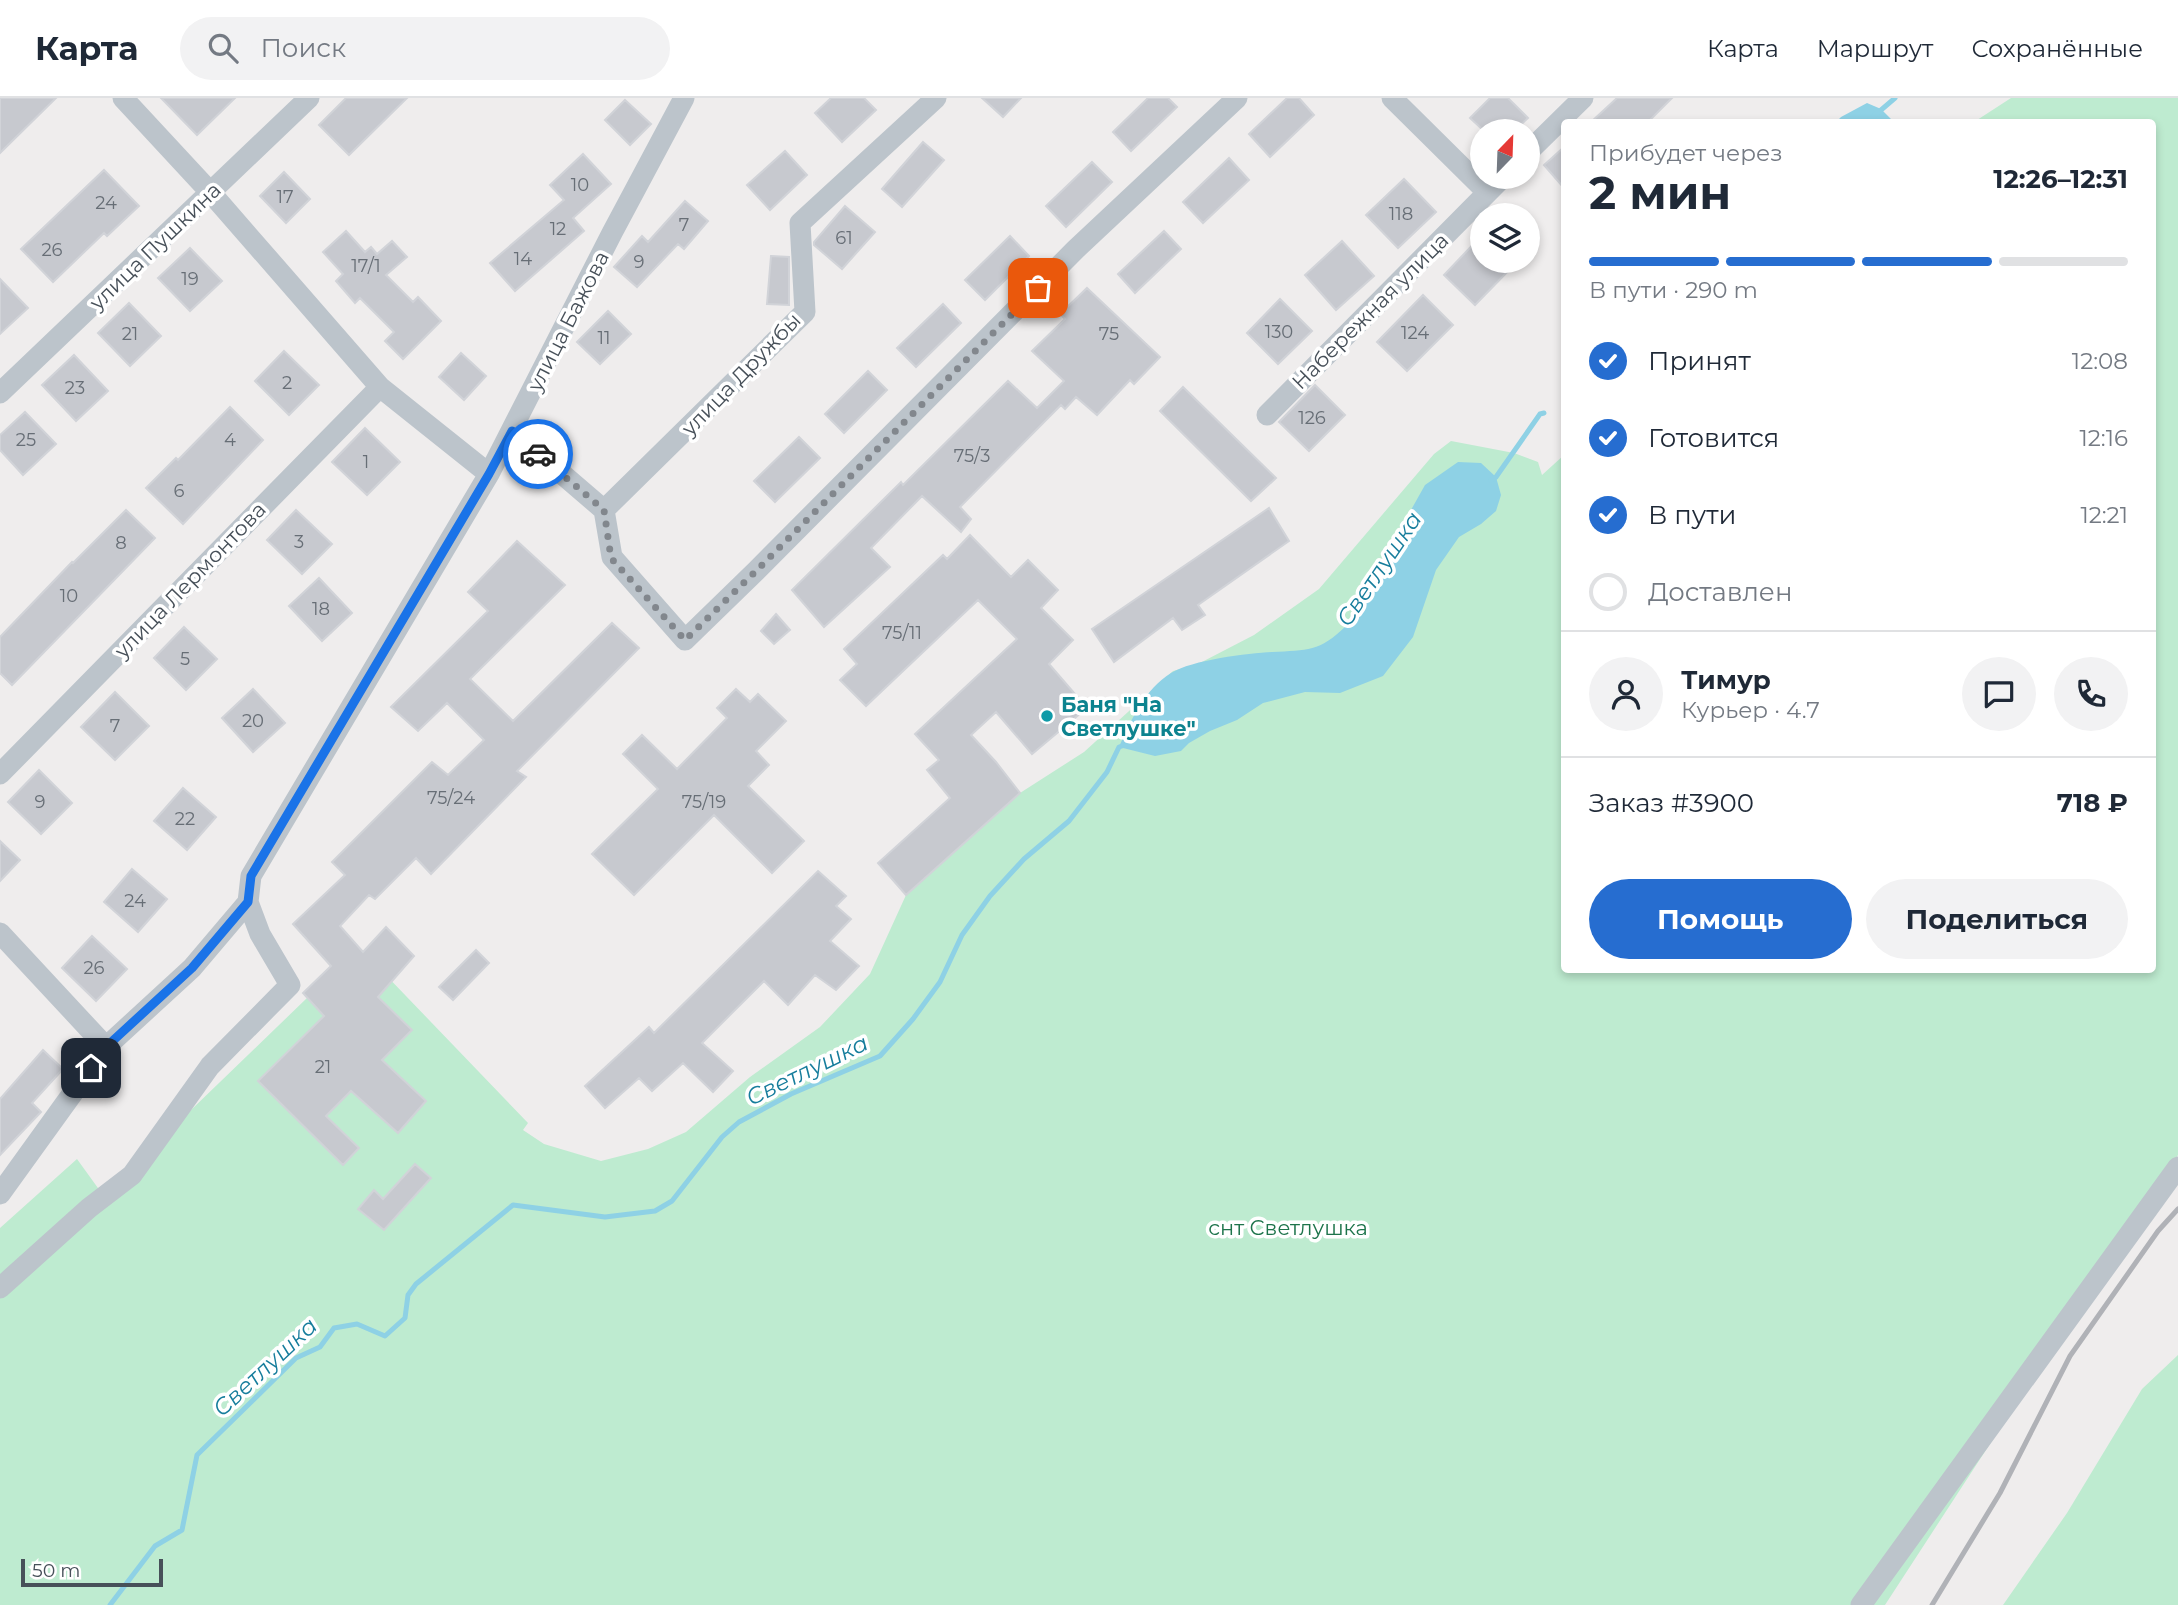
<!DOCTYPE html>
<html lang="ru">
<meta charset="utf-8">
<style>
:root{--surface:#fff;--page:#f2f2f3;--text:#1f2937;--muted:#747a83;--line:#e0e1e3;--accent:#266dd0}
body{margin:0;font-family:Montserrat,sans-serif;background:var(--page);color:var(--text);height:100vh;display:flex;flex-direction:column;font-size:26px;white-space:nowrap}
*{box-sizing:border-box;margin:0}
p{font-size:23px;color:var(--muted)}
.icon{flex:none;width:38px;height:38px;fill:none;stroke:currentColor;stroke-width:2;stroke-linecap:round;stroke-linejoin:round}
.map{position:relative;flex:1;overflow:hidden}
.panel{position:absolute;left:1561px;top:21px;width:595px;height:854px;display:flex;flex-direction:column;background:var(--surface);border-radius:7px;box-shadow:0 4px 10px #0003}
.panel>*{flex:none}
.needle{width:46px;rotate:23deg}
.fabs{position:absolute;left:1470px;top:21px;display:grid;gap:14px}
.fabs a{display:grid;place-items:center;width:70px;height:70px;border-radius:50%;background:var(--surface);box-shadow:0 4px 10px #0003;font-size:35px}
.scale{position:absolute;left:21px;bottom:18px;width:142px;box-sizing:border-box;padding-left:7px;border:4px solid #475059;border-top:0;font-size:19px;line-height:24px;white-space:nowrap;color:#475059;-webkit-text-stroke:5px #fff;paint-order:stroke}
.pin{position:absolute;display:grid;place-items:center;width:60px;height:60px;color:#fff;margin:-30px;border-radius:14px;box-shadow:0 4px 10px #0006}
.courier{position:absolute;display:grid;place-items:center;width:70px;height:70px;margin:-35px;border:5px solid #1a73e8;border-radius:50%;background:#fff;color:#222;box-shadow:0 2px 9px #0007}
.headline em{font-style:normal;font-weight:700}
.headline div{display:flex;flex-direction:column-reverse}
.headline{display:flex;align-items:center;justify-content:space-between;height:119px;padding:0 28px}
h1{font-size:46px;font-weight:700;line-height:52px}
.bar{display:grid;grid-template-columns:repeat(4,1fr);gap:10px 7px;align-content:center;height:84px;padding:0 28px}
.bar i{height:9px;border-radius:5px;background:var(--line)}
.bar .selected{background:var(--accent)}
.bar p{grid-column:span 4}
.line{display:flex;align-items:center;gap:18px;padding:0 28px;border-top:2px solid var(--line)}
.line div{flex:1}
.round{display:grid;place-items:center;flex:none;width:74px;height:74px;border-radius:37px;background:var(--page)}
ol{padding:0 28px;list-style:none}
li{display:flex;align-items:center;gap:21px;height:77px}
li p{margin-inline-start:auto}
li .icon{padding:7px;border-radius:50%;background:var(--accent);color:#fff;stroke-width:4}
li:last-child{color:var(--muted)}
li i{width:38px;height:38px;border:4px solid var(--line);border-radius:50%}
.cta{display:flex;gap:14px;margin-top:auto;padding:14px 28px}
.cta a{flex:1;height:80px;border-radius:42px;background:var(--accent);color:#fff;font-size:28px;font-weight:700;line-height:80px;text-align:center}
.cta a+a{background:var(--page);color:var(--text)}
header{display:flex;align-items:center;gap:42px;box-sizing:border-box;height:98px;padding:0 35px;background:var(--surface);border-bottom:2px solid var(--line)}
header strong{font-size:33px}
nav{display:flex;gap:38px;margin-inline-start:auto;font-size:24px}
.search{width:490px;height:63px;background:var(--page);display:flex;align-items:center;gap:18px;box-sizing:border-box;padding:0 24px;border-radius:38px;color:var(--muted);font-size:26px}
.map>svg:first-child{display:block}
.green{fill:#beebd0}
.water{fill:#8ed1e5}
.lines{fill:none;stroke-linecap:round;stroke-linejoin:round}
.stream{stroke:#8ed1e5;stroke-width:5}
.building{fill:#c7c9cf;stroke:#d1d3d8;stroke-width:2}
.minor{stroke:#bcc4cb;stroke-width:21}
.rail{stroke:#b0b2b7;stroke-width:5}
.done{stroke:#82878d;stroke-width:7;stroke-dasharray:0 12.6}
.route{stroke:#1a73e8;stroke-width:9}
.culture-dot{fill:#0f9aa8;stroke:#fff;stroke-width:2.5}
.labels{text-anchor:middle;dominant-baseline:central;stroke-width:7;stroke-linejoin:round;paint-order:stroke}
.number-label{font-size:18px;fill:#676e76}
.street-label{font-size:21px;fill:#475059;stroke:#fff}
.culture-label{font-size:21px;font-weight:bold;fill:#0d838f;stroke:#fff;text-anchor:start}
.park-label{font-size:21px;fill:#1d744b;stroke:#fff}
.water-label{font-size:23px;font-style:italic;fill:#167d9c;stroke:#fff}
</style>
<header>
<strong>Карта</strong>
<div class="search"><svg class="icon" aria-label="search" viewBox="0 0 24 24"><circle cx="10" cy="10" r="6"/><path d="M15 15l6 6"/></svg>Поиск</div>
<nav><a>Карта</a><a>Маршрут</a><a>Сохранённые</a></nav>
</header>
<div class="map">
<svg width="2178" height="1507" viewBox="0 0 2178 1507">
<rect width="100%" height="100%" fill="#efeded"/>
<path class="green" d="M2011,0H2178V1057L1885,1507H0V1130L77,1061L103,1097L307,900L303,895L322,877L325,879L357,847L528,1025L523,1032L544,1046L601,1063L648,1051L686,1034L750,979L820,929L870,876L906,797L1020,695L1084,654L1173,573L1198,566L1254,537L1319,491L1434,356L1451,343L1514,355L1538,364L1542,377L1564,357V872H2152V24H1974Z
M2178,1257V1507H2003L2067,1415L2142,1291Z"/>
<path class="water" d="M1867,5L1881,11L1892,22L1890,24H1836L1841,19Z
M1458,364L1481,365L1496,379L1501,397L1496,413L1481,426L1459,439L1436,472L1413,539L1383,578L1340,595L1305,594L1263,605L1237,622L1210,633L1189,645L1181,653L1155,658L1119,649C1131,622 1145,591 1171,575C1192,562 1248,555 1272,554C1308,552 1319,554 1346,528L1425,387Z"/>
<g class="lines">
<path class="stream" d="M1867,24L1895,0
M1491,382L1496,379L1540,316L1544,315
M110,1507L155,1448L182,1432L197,1357L296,1260L320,1249L334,1230L357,1226L385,1238L405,1220L408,1197L416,1186L513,1107L605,1119L655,1113L672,1103L722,1039L739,1024L791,996L880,958L913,921L940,884L962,837L990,798L1024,761L1069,723L1107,674L1119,649L1125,647"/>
</g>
<path class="building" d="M0,0H56L0,55Z
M161,0H235L197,37Z
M346,0H407L349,57L319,27Z
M831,0H864L876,12L842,44L815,15Z
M982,0H1021L1003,19Z
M1148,0H1168L1177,9L1131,53L1113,34Z
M1287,0H1299L1314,17L1270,59L1249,36Z
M1490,0H1508L1528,20L1514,33H1484L1470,20Z
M1617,0H1672L1648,24H1591Z
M625,2L651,26L630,47L605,22Z
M923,44L944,62L902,109L882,91Z
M1564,49V90L1544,67Z
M785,53L807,77L770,112L747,87Z
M583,56L611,86L573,120L584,133L515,193L490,165L564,102L550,87Z
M1229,60L1249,82L1203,125L1183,104Z
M1092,64L1112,84L1066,129L1046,108Z
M104,72L139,108L107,138L104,135L53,184L21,151Z
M284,74L310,101L286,125L260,98Z
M1404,81L1436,114L1398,150L1366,117Z
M685,103L708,123L684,151L678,146L637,189L614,169L642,138L648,144Z
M845,108L875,134L842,171L814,147V144Z
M346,133L365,154L371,149L377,156L392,143L407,159L386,177L413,204L418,199L441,223L403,261L385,243L394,234L360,200L355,205L336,183L343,176L323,154Z
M1164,133L1181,151L1135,195L1118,176Z
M1482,137V163H1518L1475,207L1444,177Z
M1010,138L1029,158L985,202L965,182Z
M1342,143L1374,178L1336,212L1305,177Z
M190,150L222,183L190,213L158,180Z
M771,158L789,159V207L767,206Z
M0,181L28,210L0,236Z
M1087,190L1160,259L1134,286L1130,282L1097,317L1076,299L1065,311L1061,307L960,409L971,421L961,434L922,398L871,450L890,469L824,529L792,492L901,384L903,387L1008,283L1037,310L1064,283L1032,253L1065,221L1060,216Z
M1423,197L1453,227L1407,273L1377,244Z
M1280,201L1312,233L1278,266L1247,235Z
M129,205L161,238L130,268L98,235Z
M943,206L961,225L916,269L897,250Z
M608,213L631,236L600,266L577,244Z
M284,253L319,287L289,317L255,283Z
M461,255L486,278L464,302L439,279Z
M74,257L108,293L76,323L42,287Z
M868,273L887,292L844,335L825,316Z
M1315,287L1345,317L1309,353L1279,324Z
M1183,289L1276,380L1251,403L1160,313Z
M230,309L263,342L183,426L146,390L176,360L178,362Z
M25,314L56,346L23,377L0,352V337Z
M365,330L400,364L367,397L332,364Z
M799,339L820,360L775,404L754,383Z
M1269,410L1289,443L1198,507L1205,517L1182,532L1173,520L1114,564L1092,531Z
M126,412L155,440L12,587L0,575V539L72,464L73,465Z
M296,412L332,446L302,476L267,442Z
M970,437L1011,479L1028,462L1058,492L1041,510L1073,542L1049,566L1087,610L1032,656L996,614L971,637L996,664L1020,695L906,797L878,765L950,700L927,672L939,662L915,636L1017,541L978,502L866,608L840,582L857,566L844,551L943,457L947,461Z
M517,443L565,487L470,581L513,623L612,525L639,550L517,673L526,679L431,776L416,760L375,801L369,797L340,828L363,854L386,829L414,858L378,899L412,932L382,962L426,1003L398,1035L351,993L326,1018L359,1050L343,1067L258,983L324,918L303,895L331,868L293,826L345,777L332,764L432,664L448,677L484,642L447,605L418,633L391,609L488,513L468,494Z
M319,480L352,515L322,543L289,508Z
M776,516L790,532L774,546L761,533Z
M184,529L217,561L186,592L154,560Z
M253,591L285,625L253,654L222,620Z
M736,591L750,604L758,596L786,623L756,653L769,667L748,688L804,743L772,775L714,717L634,797L592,756L658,691L623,656L642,637L677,671L727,620L717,610Z
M115,594L149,628L115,662L81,629Z
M39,672L72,705L41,736L8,704Z
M183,690L216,719L187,752L154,723Z
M0,743L20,762L0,783Z
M132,771L167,801L138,834L104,804Z
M818,773L846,798L836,808L851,821L830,843L859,868L836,892L815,877L788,907L764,883L702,945L733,973L713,994L683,965L652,993L639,980L605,1010L585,988L649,929L654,935Z
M92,838L127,871L96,903L62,870Z
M476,852L489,865L453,902L439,889Z
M43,952L63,971L32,1005L41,1014L0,1057V1001Z
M415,1066L431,1080L384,1132L358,1111L374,1092L383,1101Z"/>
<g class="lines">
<path class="minor" d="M123,0L211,95L380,289L489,376
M1392,0L1487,94
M1528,54L1583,0
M0,295L309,0
M1267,317L1503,79
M512,333L604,412L612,459L685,542L756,473L1075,152L1237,0
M604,412L805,214L800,125L936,0
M0,676L380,289
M0,835L106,949
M0,1096L106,949L192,870L248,804L251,778L489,376L612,135L684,0
M0,1190L89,1110L132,1077L210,968L290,887L260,836L248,804
M1861,1507L2178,1069"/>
<path class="rail" d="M1932,1507L2000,1395L2070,1258L2158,1133L2178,1111"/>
</g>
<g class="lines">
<path class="done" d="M538,356L604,412L611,460L685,542L756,473L1038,190"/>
<path class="route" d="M91,970L106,949L192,870L248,804L251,778L489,376L512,333L538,356"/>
</g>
<circle class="culture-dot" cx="1047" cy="618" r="7"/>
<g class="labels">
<g class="number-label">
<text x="580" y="87">10</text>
<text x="285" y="99">17</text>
<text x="106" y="105">24</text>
<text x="1401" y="116">118</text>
<text x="684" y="127">7</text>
<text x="558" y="131">12</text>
<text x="844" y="140">61</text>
<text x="52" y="152">26</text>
<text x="523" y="161">14</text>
<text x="639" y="164">9</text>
<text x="366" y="168">17/1</text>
<text x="190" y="181">19</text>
<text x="1279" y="234">130</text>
<text x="1415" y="235">124</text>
<text x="130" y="236">21</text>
<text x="1109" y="236">75</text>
<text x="604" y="240">11</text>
<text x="287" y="285">2</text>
<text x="75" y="290">23</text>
<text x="1312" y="320">126</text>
<text x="26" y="342">25</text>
<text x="230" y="342">4</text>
<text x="972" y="358">75/3</text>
<text x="366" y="364">1</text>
<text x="179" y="393">6</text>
<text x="299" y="444">3</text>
<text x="121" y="445">8</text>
<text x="69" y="498">10</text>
<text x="321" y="511">18</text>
<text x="902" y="535">75/11</text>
<text x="185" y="561">5</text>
<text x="253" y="623">20</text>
<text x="115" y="628">7</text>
<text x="451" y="700">75/24</text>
<text x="40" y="704">9</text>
<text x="704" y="704">75/19</text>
<text x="185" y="721">22</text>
<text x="135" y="803">24</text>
<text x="94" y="870">26</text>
<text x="323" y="969">21</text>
</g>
<g class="street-label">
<text transform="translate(155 148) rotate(-44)">улица Пушкина</text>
<text transform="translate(1370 213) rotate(-45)">Набережная улица</text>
<text transform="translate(568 223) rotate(-63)">улица Бажова</text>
<text transform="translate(741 276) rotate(-46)">улица Дружбы</text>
<text transform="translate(190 482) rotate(-46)">улица Лермонтова</text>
</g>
<g class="culture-label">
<text x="1061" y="606">Баня "На<tspan x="1061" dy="24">Светлушке"</tspan></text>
</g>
<g class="park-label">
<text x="1288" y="1129">снт Светлушка</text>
</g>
<g class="water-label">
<text transform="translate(1379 471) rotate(-56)">Светлушка</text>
<text transform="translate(807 972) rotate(-26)">Светлушка</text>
<text transform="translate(265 1269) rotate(-43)">Светлушка</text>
</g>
</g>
</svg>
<div class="fabs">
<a><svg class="needle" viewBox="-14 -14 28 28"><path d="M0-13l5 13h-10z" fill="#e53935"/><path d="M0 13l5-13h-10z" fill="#747a83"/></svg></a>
<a><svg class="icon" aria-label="layers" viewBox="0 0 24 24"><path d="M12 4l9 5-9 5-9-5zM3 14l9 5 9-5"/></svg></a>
</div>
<div class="scale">50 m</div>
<div class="pin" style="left:1038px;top:190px;background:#ea580c"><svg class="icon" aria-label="bag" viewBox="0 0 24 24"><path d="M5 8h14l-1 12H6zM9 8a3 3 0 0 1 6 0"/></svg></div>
<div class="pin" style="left:91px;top:970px;background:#1f2937"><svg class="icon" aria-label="home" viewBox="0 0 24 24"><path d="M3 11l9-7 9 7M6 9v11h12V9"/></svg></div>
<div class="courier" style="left:538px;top:356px"><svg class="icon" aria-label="car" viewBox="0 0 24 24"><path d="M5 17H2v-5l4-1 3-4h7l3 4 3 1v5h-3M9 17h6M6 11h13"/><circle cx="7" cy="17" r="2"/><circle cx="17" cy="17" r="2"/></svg></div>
<section class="panel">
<div class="headline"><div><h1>2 мин</h1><p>Прибудет через</p></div><em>12:26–12:31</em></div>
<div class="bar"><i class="selected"></i><i class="selected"></i><i class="selected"></i><i></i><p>В пути · 290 m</p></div>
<ol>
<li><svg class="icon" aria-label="check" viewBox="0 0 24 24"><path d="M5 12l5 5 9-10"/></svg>Принят<p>12:08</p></li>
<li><svg class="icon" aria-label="check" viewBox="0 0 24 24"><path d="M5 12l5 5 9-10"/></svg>Готовится<p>12:16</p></li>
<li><svg class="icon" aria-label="check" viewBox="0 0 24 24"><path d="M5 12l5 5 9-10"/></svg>В пути<p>12:21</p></li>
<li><i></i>Доставлен</li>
</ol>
<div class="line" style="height:126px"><a class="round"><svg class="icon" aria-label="person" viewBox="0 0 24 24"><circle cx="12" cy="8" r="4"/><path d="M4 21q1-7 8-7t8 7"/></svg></a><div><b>Тимур</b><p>Курьер · 4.7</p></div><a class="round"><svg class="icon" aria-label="chat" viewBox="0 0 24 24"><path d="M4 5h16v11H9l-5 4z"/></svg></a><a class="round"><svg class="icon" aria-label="phone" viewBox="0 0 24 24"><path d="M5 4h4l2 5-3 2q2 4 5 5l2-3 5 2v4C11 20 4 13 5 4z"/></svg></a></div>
<div class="line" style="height:91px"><div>Заказ #3900</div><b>718 ₽</b></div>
<div class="cta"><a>Помощь</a><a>Поделиться</a></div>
</section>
</div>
